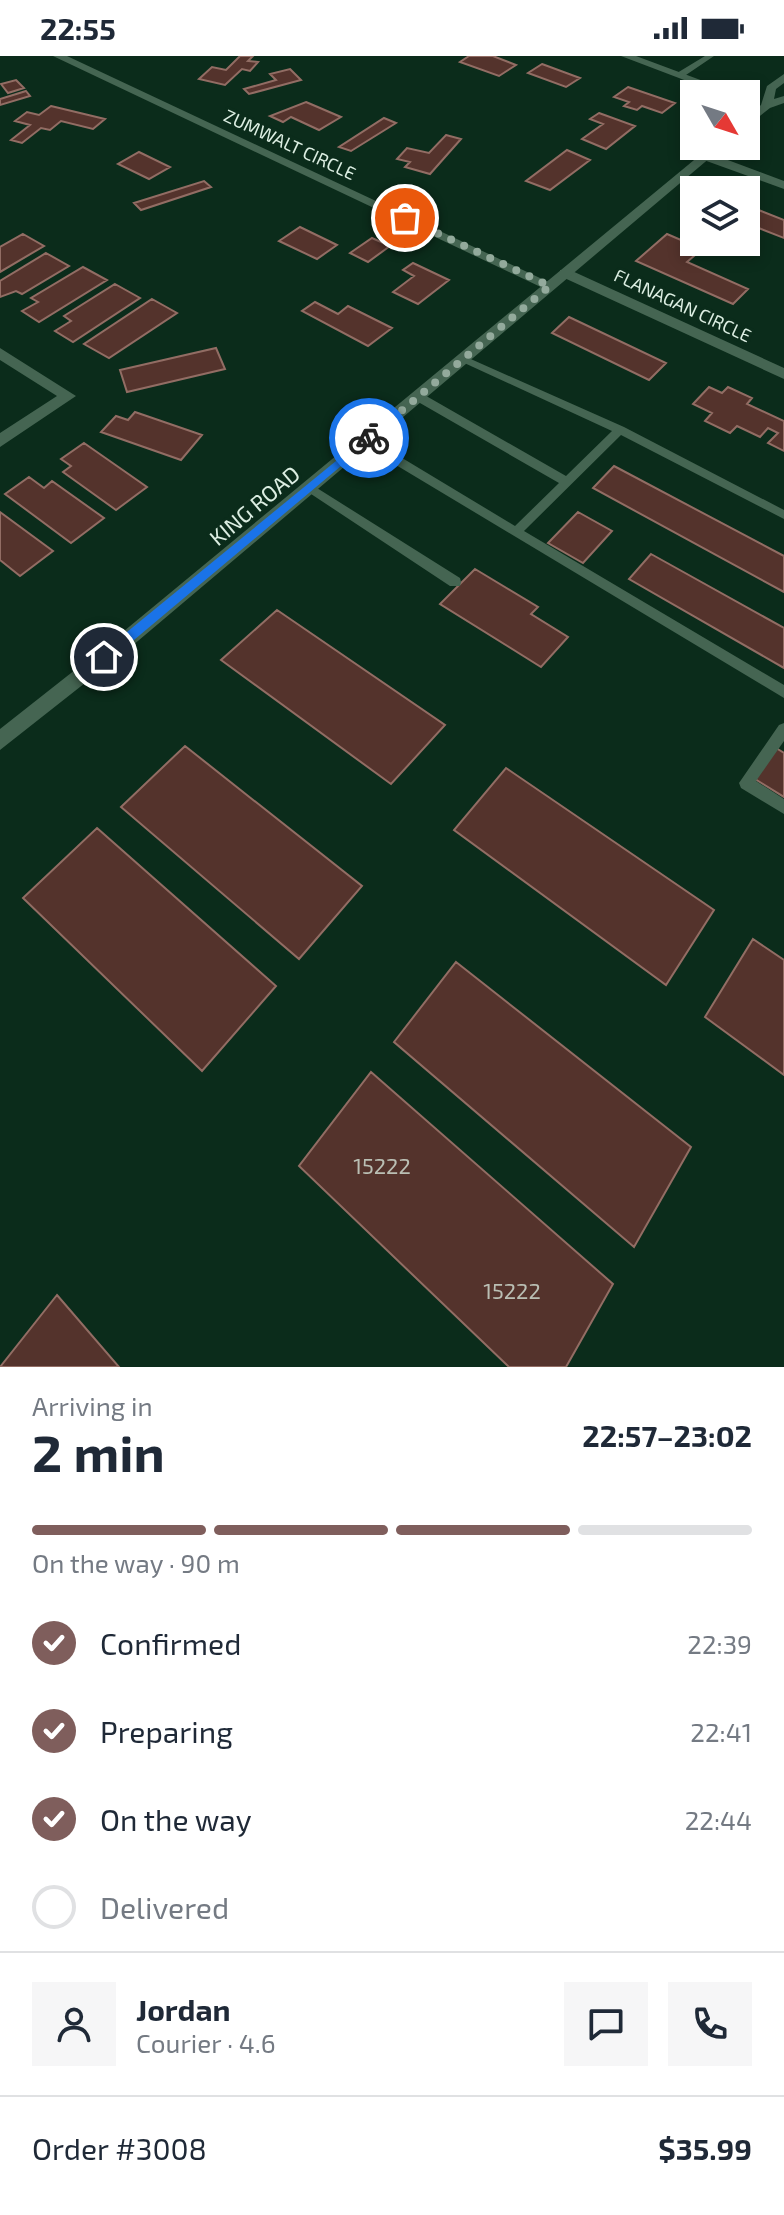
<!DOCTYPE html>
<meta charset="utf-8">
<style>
:root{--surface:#fff;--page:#f6f6f7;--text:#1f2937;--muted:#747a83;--line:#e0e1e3;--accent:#7f5e5c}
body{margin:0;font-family:"Exo 2",sans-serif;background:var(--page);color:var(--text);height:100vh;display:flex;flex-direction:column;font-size:30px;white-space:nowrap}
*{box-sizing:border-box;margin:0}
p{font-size:26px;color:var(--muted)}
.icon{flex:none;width:44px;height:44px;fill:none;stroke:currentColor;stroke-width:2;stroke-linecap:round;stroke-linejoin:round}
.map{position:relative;height:1311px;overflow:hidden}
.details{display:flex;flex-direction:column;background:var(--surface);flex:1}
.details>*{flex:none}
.needle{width:52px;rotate:129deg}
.tools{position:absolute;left:680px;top:24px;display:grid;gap:16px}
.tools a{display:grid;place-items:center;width:80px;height:80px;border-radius:0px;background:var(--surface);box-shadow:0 4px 12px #0003;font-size:40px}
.pin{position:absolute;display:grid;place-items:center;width:68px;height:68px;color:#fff;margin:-34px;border:4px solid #fff;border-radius:50%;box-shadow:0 2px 8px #0007}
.courier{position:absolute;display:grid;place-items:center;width:80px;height:80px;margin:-40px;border:6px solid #1a73e8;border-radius:50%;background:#fff;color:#222;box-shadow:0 2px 10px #0007}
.headline em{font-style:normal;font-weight:700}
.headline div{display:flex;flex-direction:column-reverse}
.headline{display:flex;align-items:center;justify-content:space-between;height:136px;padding:0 32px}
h1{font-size:52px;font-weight:700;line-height:60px}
.bar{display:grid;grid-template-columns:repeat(4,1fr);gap:12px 8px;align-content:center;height:96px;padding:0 32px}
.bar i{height:10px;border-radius:6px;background:var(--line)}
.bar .active{background:var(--accent)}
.bar p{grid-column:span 4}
.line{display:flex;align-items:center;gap:20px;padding:0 32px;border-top:2px solid var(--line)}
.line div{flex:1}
.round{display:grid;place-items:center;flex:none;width:84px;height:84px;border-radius:0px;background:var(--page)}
ol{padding:0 32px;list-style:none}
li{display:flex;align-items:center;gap:24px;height:88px}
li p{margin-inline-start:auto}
li .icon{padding:8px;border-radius:50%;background:var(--accent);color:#fff;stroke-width:4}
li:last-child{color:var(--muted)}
li i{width:44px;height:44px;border:4px solid var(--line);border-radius:50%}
.status{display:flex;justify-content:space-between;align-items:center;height:56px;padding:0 40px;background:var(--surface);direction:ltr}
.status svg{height:22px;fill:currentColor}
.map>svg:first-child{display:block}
.building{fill:#54332c;stroke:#926d64;stroke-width:2}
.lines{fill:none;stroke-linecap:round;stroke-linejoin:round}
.service{fill:#456552;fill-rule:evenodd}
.minor{fill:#456552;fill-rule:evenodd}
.tertiary{fill:#456552;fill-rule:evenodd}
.route{fill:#1a73e8}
.done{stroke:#93aa9c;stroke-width:8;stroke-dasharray:0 14.4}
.labels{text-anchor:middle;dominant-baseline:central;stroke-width:6;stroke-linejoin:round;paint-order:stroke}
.far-street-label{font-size:18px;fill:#dceee2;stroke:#0b2c1b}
.street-label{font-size:22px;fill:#dceee2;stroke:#0b2c1b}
.near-number-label{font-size:22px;fill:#babfb4}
</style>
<div class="status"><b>22:55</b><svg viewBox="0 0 49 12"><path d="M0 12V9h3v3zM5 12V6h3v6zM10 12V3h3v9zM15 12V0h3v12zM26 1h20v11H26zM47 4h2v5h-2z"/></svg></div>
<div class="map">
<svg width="784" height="1311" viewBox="0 0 784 1311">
<rect width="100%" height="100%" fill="#0b2c1b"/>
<path class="building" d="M240,0H253L248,5L258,6L250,15L242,13L225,29L199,23L212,11L226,14Z
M469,0H493L516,9L499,20L460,6Z
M542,8L580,22L566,31L528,17Z
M290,13L301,24L249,38L244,33L276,24L270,18Z
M16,24L24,32L8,37L1,28Z
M628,31L675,47L662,57L642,50L637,54L624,50L629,46L614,41Z
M26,35L30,40L0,49V43Z
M306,46L341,61L319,74L291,61L283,66L270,60Z
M51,50L105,63L93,73L61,65L50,74L41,72L22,87L11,84L30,69L15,65L27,56L39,59Z
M599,57L635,70L606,93L582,83L603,68L590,63Z
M384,62L396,67L351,95L339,91Z
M446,79L461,83L430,118L405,111L410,106L397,103L407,92L429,97Z
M567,94L590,104L550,134L526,125Z
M139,96L170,111L149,123L118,108Z
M204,125L211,131L141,154L134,147Z
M756,153L784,164V182L746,167Z
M300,171L337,189L317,203L279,185Z
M23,178L44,190L0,216V191Z
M667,178L702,193L687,206L748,233L733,248L636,205Z
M372,182L390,190L368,206L350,197Z
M46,197L69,210L22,238L16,235L0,241V225Z
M413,207L449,224L418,248L393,236L414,220L403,214Z
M83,211L107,224L39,266L22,255L38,246L31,242Z
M115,228L140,242L73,286L55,275L71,265L64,260Z
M152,243L177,257L109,302L84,288Z
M315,246L338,258L348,250L392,272L368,290L302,255Z
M569,261L666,307L649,324L552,277Z
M216,292L225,313L127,336L120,314Z
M709,331L722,337L728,331L752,342L747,348L784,365V395L768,387L778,377L768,372L760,381L737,370L730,377L705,365L712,357L693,348Z
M135,356L202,379L181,404L101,376L116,360L128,364Z
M84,387L147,431L116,454L63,416L71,410L61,403Z
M614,410L784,500V536L593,432Z
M29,421L44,432L52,425L104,462L71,487L5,438Z
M0,456L53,495L20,520L0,504Z
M578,456L612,475L583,507L548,487Z
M651,498L784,572V612L629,523Z
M475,513L538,551L531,558L568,581L541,611L440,548Z
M277,554L445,669L391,728L221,604Z
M185,690L362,830L299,903L121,751Z
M776,692L784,697V741L755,723Z
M506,712L714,854L666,929L454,774Z
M97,772L276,930L202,1015L23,842Z
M753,883L784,904V1019L705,961Z
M456,906L691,1091L634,1191L394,986Z
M371,1016L613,1228L566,1311H509L299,1110Z
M57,1239L119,1311H0Z"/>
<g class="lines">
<path class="service" d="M705,0H714L683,21H677V17Z
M464,300L624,371L784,454V463L621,379L524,475L784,629V642L361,388V382H369L515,470L559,427L413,343V337H421L566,420L612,375L460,305L459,303Z
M309,427L460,522L461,526L460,530H450L305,434V428Z
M784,667V685L756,725L784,743V758L741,732L739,727L779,669Z"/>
<path class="minor" d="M53,0H67L557,230L545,233Z
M701,97H709L784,125V133L701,103Z
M560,214H570L784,312V323L560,220Z
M0,292L76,340L0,391V377L57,340L0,304Z"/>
<path class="tertiary" d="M621,0H636L738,38H721Z
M784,18V27L776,33L774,43L784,40V47L770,52L746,71V61L761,49L767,30Z
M711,90H724L132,590L0,694V673L118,580Z"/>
</g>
<path class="route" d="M369,378L372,384L109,605H100V598Z"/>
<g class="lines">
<path class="done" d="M369,382L550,230L405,162"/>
</g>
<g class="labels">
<g class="far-street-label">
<text transform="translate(290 88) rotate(25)">ZUMWALT CIRCLE</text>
<text transform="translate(683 249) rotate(25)">FLANAGAN CIRCLE</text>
</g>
<g class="street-label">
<text transform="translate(254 449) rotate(-40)">KING ROAD</text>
</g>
<g class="near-number-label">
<text x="382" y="1109">15222</text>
<text x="512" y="1234">15222</text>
</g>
</g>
</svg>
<div class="tools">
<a><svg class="needle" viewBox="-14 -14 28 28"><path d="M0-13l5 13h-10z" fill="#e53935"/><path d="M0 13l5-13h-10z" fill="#747a83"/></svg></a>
<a><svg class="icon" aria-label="layers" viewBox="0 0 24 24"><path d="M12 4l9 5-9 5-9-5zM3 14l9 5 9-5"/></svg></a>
</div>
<div class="pin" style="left:405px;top:162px;background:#ea580c"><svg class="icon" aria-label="bag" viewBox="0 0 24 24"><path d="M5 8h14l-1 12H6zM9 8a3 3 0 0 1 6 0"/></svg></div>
<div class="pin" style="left:104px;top:601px;background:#1f2937"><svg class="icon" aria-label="home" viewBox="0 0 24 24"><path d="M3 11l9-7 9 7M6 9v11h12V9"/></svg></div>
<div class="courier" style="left:369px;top:382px"><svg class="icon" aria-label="bike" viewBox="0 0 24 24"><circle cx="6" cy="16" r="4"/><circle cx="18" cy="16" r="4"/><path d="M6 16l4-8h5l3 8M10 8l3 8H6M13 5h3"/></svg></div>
</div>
<section class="details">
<div class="headline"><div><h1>2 min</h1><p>Arriving in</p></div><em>22:57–23:02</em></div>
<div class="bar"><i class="active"></i><i class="active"></i><i class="active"></i><i></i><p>On the way · 90 m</p></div>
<ol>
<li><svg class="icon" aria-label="check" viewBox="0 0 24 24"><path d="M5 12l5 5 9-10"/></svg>Confirmed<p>22:39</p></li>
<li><svg class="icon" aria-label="check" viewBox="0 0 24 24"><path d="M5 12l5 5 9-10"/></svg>Preparing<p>22:41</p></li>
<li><svg class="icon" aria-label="check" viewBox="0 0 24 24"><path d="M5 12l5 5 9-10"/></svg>On the way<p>22:44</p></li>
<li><i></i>Delivered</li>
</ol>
<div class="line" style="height:144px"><a class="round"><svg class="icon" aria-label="person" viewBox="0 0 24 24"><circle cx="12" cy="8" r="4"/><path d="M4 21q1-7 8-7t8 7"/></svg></a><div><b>Jordan</b><p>Courier · 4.6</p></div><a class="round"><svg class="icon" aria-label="chat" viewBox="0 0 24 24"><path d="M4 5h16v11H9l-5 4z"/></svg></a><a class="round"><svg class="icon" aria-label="phone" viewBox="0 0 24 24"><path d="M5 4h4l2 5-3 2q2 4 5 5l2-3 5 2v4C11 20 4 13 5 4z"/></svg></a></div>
<div class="line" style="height:104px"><div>Order #3008</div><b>$35.99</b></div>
</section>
